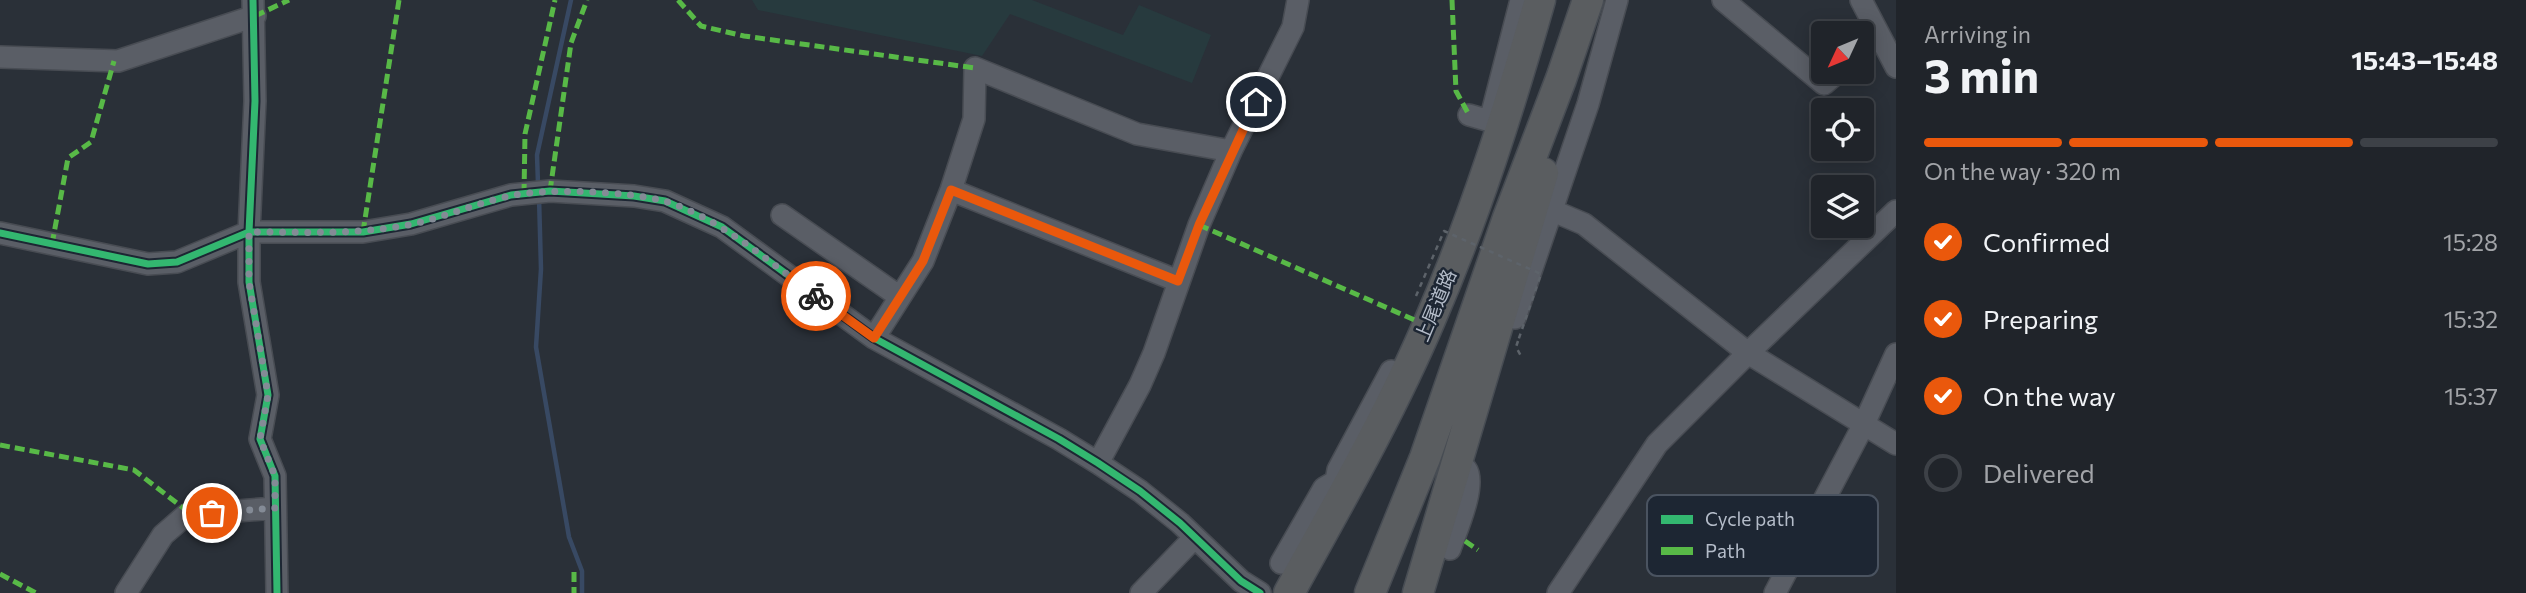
<!DOCTYPE html>
<meta charset="utf-8">
<style>
:root{--surface:#20242a;--page:#282c32;--text:#f1f3f6;--muted:#a2a4a8;--line:#3d4147;--accent:#ea580c}
body{margin:0;font-family:Commissioner,"Noto Sans JP",sans-serif;background:var(--page);color:var(--text);height:100vh;display:flex;flex-direction:column;font-size:26px;white-space:nowrap}
*{box-sizing:border-box;margin:0}
p{font-size:23px;color:var(--muted)}
.icon{flex:none;width:38px;height:38px;fill:none;stroke:currentColor;stroke-width:2;stroke-linecap:round;stroke-linejoin:round}
.map{position:relative;flex:1;overflow:hidden}
.drawer{display:flex;flex-direction:column;background:var(--surface);width:630px}
.drawer>*{flex:none}
.needle{width:46px;rotate:226deg}
.tools{position:absolute;left:1811px;top:21px;display:grid;gap:14px}
.tools a{display:grid;place-items:center;width:63px;height:63px;border-radius:7px;background:var(--surface);box-shadow:0 4px 18px #0003,0 0 0 2px var(--line);font-size:35px}
.pin{position:absolute;display:grid;place-items:center;width:60px;height:60px;color:#fff;margin:-30px;border:4px solid #fff;border-radius:50%;box-shadow:0 2px 7px #0007}
.courier{position:absolute;display:grid;place-items:center;width:70px;height:70px;margin:-35px;border:5px solid #ea580c;border-radius:50%;background:#fff;color:#222;box-shadow:0 2px 9px #0007}
.overview em{font-style:normal;font-weight:700}
.overview div{display:flex;flex-direction:column-reverse}
.overview{display:flex;align-items:center;justify-content:space-between;height:119px;padding:0 28px}
h1{font-size:46px;font-weight:700;line-height:52px}
.bar{display:grid;grid-template-columns:repeat(4,1fr);gap:10px 7px;align-content:center;height:84px;padding:0 28px}
.bar i{height:9px;border-radius:5px;background:var(--line)}
.bar .active{background:var(--accent)}
.bar p{grid-column:span 4}
ol{padding:0 28px;list-style:none}
li{display:flex;align-items:center;gap:21px;height:77px}
li p{margin-inline-start:auto}
li .icon{padding:7px;border-radius:50%;background:var(--accent);color:#fff;stroke-width:4}
li:last-child{color:var(--muted)}
li i{width:38px;height:38px;border:4px solid var(--line);border-radius:50%}
main{display:flex;flex:1;min-height:0}
.map>svg:first-child{display:block}
.green{fill:#273a3e}
.lines{fill:none;stroke-linecap:round;stroke-linejoin:round}
.stream{stroke:#384963;stroke-width:4.5}
.minor-casing{stroke:#484c53;stroke-width:24}
.highway-casing{stroke:#474c53;stroke-width:33}
.path{stroke:#5d636a;stroke-width:2.5;stroke-dasharray:5 5;stroke-linecap:butt}
.minor{stroke:#5a5e66;stroke-width:21}
.highway{stroke:#5a5d60;stroke-width:30}
.path-bridge{stroke:#5d636a;stroke-width:2.5;stroke-dasharray:5 5;stroke-linecap:butt}
.quiet{stroke:#58b947;stroke-width:5;stroke-dasharray:10 5;stroke-linecap:butt}
.cycleway-casing{stroke:#1d2633;stroke-width:11}
.cycleway{stroke:#33b770;stroke-width:7}
.done{stroke:#848b96;stroke-width:7;stroke-dasharray:0 12.6}
.route{stroke:#ea580c;stroke-width:9}
.labels{text-anchor:middle;dominant-baseline:central;stroke-width:5;stroke-linejoin:round;paint-order:stroke}
.street-label{font-size:19px;fill:#b4bcc9;stroke:#1d2633}
.key{fill:#1d2633;stroke:#4a5360;stroke-width:2}
.key-label{font-size:19px;fill:#b4bcc9}
</style>
<main>
<div class="map">
<svg width="1896" height="593" viewBox="0 0 1896 593">
<rect width="100%" height="100%" fill="#2a3038"/>
<path class="green" d="M752,0H1032L1123,35L1139,5L1211,35L1192,83L1010,14L982,56L758,10Z"/>
<g class="lines">
<path class="stream" d="M538,184L537,155L571,0
M539,197L541,269L536,347L569,537L582,571V593"/>
<g class="minor-casing">
<path id="minor" d="M253,0L255,101L249,232V282L268,395L260,439L275,476L277,593
M1723,0L1824,84L1838,72
M1861,0L1896,67
M1862,51L1879,36
M0,57L118,61L255,16
M1469,115L1490,121
M1491,117L1521,0
M951,190L1178,281
M1551,210L1584,224L1748,353L1896,444
M782,215L900,297
M0,233L148,264L177,262L249,232H363L411,224L511,195L550,191L634,196L665,201L722,227L874,338L1059,439L1098,463L1140,491L1180,523L1241,581L1260,593
M1515,318L1588,104L1617,0
M874,338L923,261L951,190L974,119L975,68L1137,134L1231,151
M1098,463L1140,385L1154,353L1199,225L1231,151L1293,27L1298,0
M1339,502L1336,481L1338,470L1391,371
M1450,549C1456,531 1477,484 1466,469
M1281,563L1324,488L1336,481
M126,593L163,535L186,515L275,508
M1141,593L1194,538
M1558,593L1657,444L1748,353L1896,211
M1775,593L1864,424L1896,354"/>
</g>
<g class="highway-casing">
<path id="highway" d="M1289,593C1338,504 1390,414 1430,320C1475,216 1509,109 1540,0
M1370,593L1425,458L1508,218L1561,79L1588,0
M1418,593L1543,173"/>
</g>
<path class="path" d="M1518,341L1516,347L1521,356"/>
<use href="#minor" class="minor"/>
<use href="#highway" class="highway"/>
<path class="path-bridge" d="M1416,296L1444,231L1541,274L1518,341"/>
<path class="quiet" d="M678,0L701,26L744,36L975,68
M1452,0L1456,91L1469,115
M255,16L289,0
M550,191L571,43L587,0
M524,194L525,134L555,0
M1199,225L1417,321
M363,232L399,0
M52,244L68,158L91,142L114,61
M0,445L134,470L191,514
M1465,541L1478,550
M574,572V593
M0,574L36,593"/>
<g class="cycleway-casing">
<path id="cycleway" d="M253,0L255,101L249,232V282L268,395L260,439L275,476L277,593
M0,233L148,264L177,262L249,232H363L411,224L511,195L550,191L634,196L665,201L722,227L874,338L1059,439L1098,463L1140,491L1180,523L1241,581L1260,593"/>
</g>
<use href="#cycleway" class="cycleway"/>
</g>
<g class="lines">
<path class="done" d="M212,513L275,508V476L260,439L268,395L249,282V232C302,232 355,235 408,225C443,218 476,203 510,196C545,188 629,191 664,201C719,217 770,263 816,296"/>
<path class="route" d="M816,296L874,338L923,261L951,190L1178,281L1199,225L1256,102"/>
</g>
<g class="labels">
<g class="street-label">
<text transform="translate(1435 305) rotate(-67)">上尾道路</text>
</g>
</g>
<rect x="1647" y="495" width="231" height="81" rx="10" class="key"/>
<rect x="1661" y="515" width="32" height="9" fill="#33b770"/>
<rect x="1661" y="547" width="32" height="8" fill="#58b947"/>
<g class="key-label">
<text x="1705" y="526">Cycle path</text>
<text x="1705" y="558">Path</text>
</g>
</svg>
<div class="tools">
<a><svg class="needle" viewBox="-14 -14 28 28"><path d="M0-13l5 13h-10z" fill="#e53935"/><path d="M0 13l5-13h-10z" fill="#a2a4a8"/></svg></a>
<a><svg class="icon" aria-label="locate" viewBox="0 0 24 24"><circle cx="12" cy="12" r="6"/><path d="M12 2v4M12 18v4M2 12h4M18 12h4"/></svg></a>
<a><svg class="icon" aria-label="layers" viewBox="0 0 24 24"><path d="M12 4l9 5-9 5-9-5zM3 14l9 5 9-5"/></svg></a>
</div>
<div class="pin" style="left:212px;top:513px;background:#ea580c"><svg class="icon" aria-label="bag" viewBox="0 0 24 24"><path d="M5 8h14l-1 12H6zM9 8a3 3 0 0 1 6 0"/></svg></div>
<div class="pin" style="left:1256px;top:102px;background:#1f2937"><svg class="icon" aria-label="home" viewBox="0 0 24 24"><path d="M3 11l9-7 9 7M6 9v11h12V9"/></svg></div>
<div class="courier" style="left:816px;top:296px"><svg class="icon" aria-label="bike" viewBox="0 0 24 24"><circle cx="6" cy="16" r="4"/><circle cx="18" cy="16" r="4"/><path d="M6 16l4-8h5l3 8M10 8l3 8H6M13 5h3"/></svg></div>
</div>
<section class="drawer">
<div class="overview"><div><h1>3 min</h1><p>Arriving in</p></div><em>15:43–15:48</em></div>
<div class="bar"><i class="active"></i><i class="active"></i><i class="active"></i><i></i><p>On the way · 320 m</p></div>
<ol>
<li><svg class="icon" aria-label="check" viewBox="0 0 24 24"><path d="M5 12l5 5 9-10"/></svg>Confirmed<p>15:28</p></li>
<li><svg class="icon" aria-label="check" viewBox="0 0 24 24"><path d="M5 12l5 5 9-10"/></svg>Preparing<p>15:32</p></li>
<li><svg class="icon" aria-label="check" viewBox="0 0 24 24"><path d="M5 12l5 5 9-10"/></svg>On the way<p>15:37</p></li>
<li><i></i>Delivered</li>
</ol>
</section>
</main>
